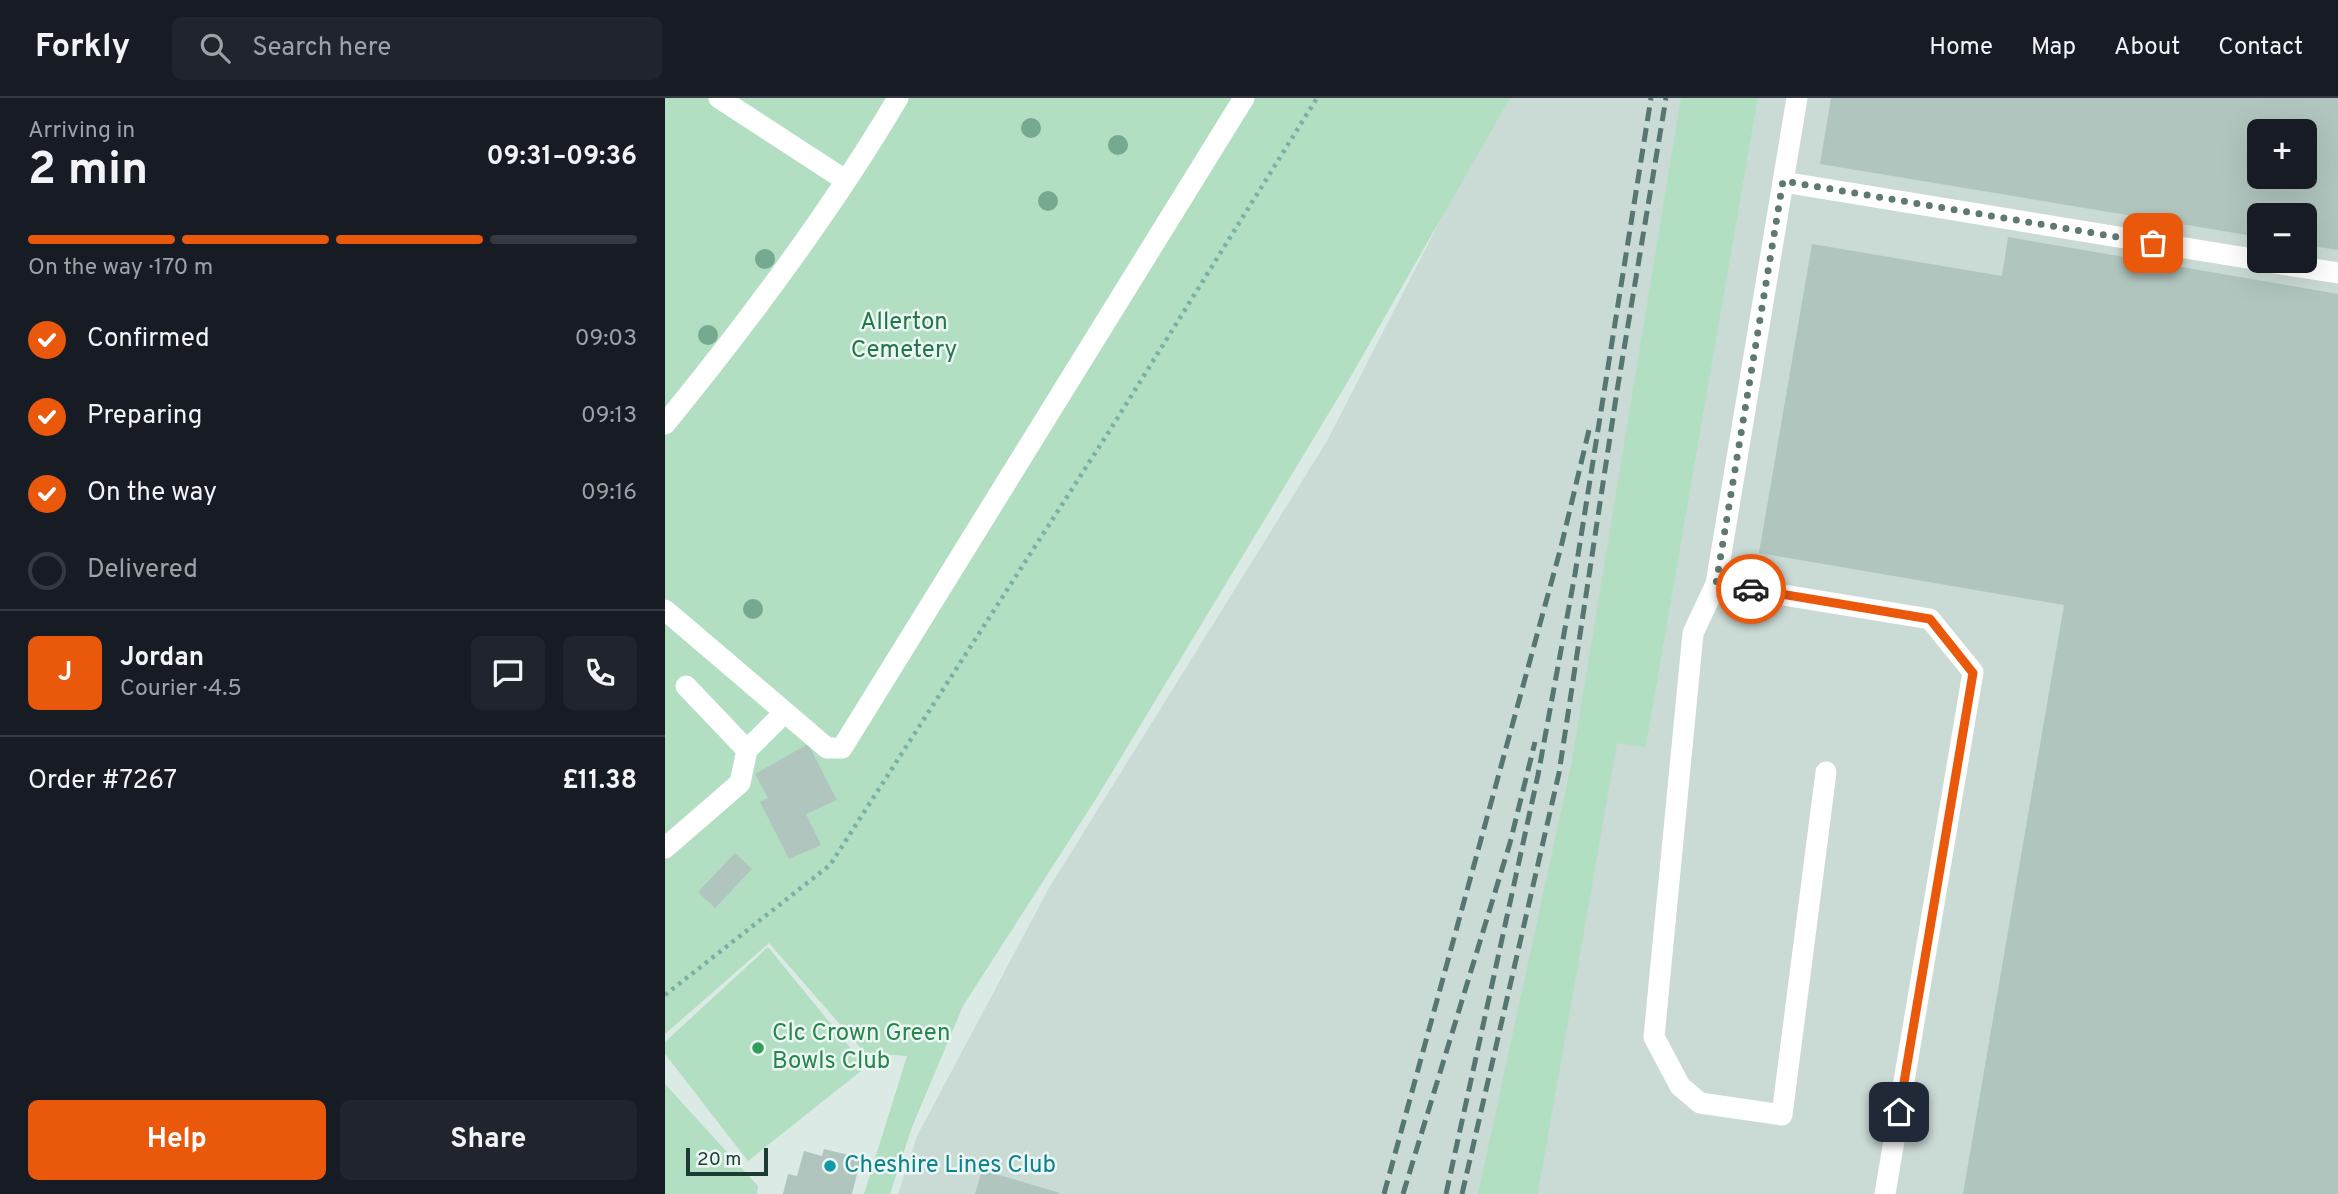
<!DOCTYPE html>
<meta charset="utf-8">
<style>
:root{--surface:#171b24;--page:#20242c;--text:#f1f3f6;--muted:#9ea1a6;--line:#363941;--accent:#ea580c}
body{margin:0;font-family:Overpass,sans-serif;background:var(--page);color:var(--text);height:100vh;display:flex;flex-direction:column;font-size:26px;white-space:nowrap}
*{box-sizing:border-box;margin:0}
p{font-size:23px;color:var(--muted)}
.icon{flex:none;width:38px;height:38px;fill:none;stroke:currentColor;stroke-width:2;stroke-linecap:round;stroke-linejoin:round}
.map{position:relative;flex:1;overflow:hidden}
.side{display:flex;flex-direction:column;background:var(--surface);width:665px}
.side>*{flex:none}
.tools{position:absolute;left:1582px;top:21px;display:grid;gap:14px}
.tools a{display:grid;place-items:center;width:70px;height:70px;border-radius:10px;background:var(--surface);box-shadow:0 7px 28px #0002;font-size:35px}
.scale{position:absolute;left:21px;bottom:18px;width:82px;box-sizing:border-box;padding-left:7px;border:4px solid #1d3b35;border-top:0;font-size:19px;line-height:24px;white-space:nowrap;color:#1d3b35;-webkit-text-stroke:5px #ecf7f3;paint-order:stroke}
.pin{position:absolute;display:grid;place-items:center;width:60px;height:60px;color:#fff;margin:-30px;border-radius:14px;box-shadow:0 4px 10px #0006}
.courier{position:absolute;display:grid;place-items:center;width:70px;height:70px;margin:-35px;border:5px solid #ea580c;border-radius:50%;background:#fff;color:#222;box-shadow:0 2px 9px #0007}
.headline em{font-style:normal;font-weight:700}
.headline div{display:flex;flex-direction:column-reverse}
.headline{display:flex;align-items:center;justify-content:space-between;height:119px;padding:0 28px}
h1{font-size:46px;font-weight:700;line-height:52px}
.bar{display:grid;grid-template-columns:repeat(4,1fr);gap:10px 7px;align-content:center;height:84px;padding:0 28px}
.bar i{height:9px;border-radius:5px;background:var(--line)}
.bar .selected{background:var(--accent)}
.bar p{grid-column:span 4}
.line{display:flex;align-items:center;gap:18px;padding:0 28px;border-top:2px solid var(--line)}
.line div{flex:1}
.round{display:grid;place-items:center;flex:none;width:74px;height:74px;border-radius:10px;background:var(--page)}
ol{padding:0 28px;list-style:none}
li{display:flex;align-items:center;gap:21px;height:77px}
li p{margin-inline-start:auto}
li .icon{padding:7px;border-radius:50%;background:var(--accent);color:#fff;stroke-width:4}
li:last-child{color:var(--muted)}
li i{width:38px;height:38px;border:4px solid var(--line);border-radius:50%}
.cta{display:flex;gap:14px;margin-top:auto;padding:14px 28px}
.cta a{flex:1;height:80px;border-radius:10px;background:var(--accent);color:#fff;font-size:28px;font-weight:700;line-height:80px;text-align:center}
.cta a+a{background:var(--page);color:var(--text)}
header{display:flex;align-items:center;gap:42px;box-sizing:border-box;height:98px;padding:0 35px;background:var(--surface);border-bottom:2px solid var(--line)}
header strong{font-size:33px}
nav{display:flex;gap:38px;margin-inline-start:auto;font-size:24px}
.search{width:490px;height:63px;background:var(--page);display:flex;align-items:center;gap:18px;box-sizing:border-box;padding:0 24px;border-radius:10px;color:var(--muted);font-size:26px}
main{display:flex;flex:1;min-height:0}
.map>svg:first-child{display:block}
.built{fill:#cadad4;fill-rule:evenodd}
.green{fill:#b2dec2}
.building{fill:#b1c5bf;fill-rule:evenodd}
.lines{fill:none;stroke-linecap:round;stroke-linejoin:round}
.path{stroke:#79b1a5;stroke-width:4.5;stroke-dasharray:3.5 5;stroke-linecap:butt}
.minor{stroke:#fff;stroke-width:21}
.rail{stroke:#567771;stroke-width:5;stroke-dasharray:14 7;stroke-linecap:butt}
.tree{fill:#76aa90}
.done{stroke:#607873;stroke-width:7;stroke-dasharray:0 12.6}
.route{stroke:#ea580c;stroke-width:9}
.leisure-dot{fill:#2e9e5b;stroke:#ecf7f3;stroke-width:2.5}
.culture-dot{fill:#0f9aa8;stroke:#ecf7f3;stroke-width:2.5}
.labels{text-anchor:middle;dominant-baseline:central;stroke-width:5;stroke-linejoin:round;paint-order:stroke}
.park-label{font-size:24px;fill:#23754b;stroke:#ecf7f3}
.leisure-label{font-size:24px;fill:#27864d;stroke:#ecf7f3;text-anchor:start}
.culture-label{font-size:24px;fill:#0d838f;stroke:#ecf7f3;text-anchor:start}
</style>
<header>
<strong>Forkly</strong>
<div class="search"><svg class="icon" aria-label="search" viewBox="0 0 24 24"><circle cx="10" cy="10" r="6"/><path d="M15 15l6 6"/></svg>Search here</div>
<nav><a>Home</a><a>Map</a><a>About</a><a>Contact</a></nav>
</header>
<main>
<section class="side">
<div class="headline"><div><h1>2 min</h1><p>Arriving in</p></div><em>09:31–09:36</em></div>
<div class="bar"><i class="selected"></i><i class="selected"></i><i class="selected"></i><i></i><p>On the way · 170 m</p></div>
<ol>
<li><svg class="icon" aria-label="check" viewBox="0 0 24 24"><path d="M5 12l5 5 9-10"/></svg>Confirmed<p>09:03</p></li>
<li><svg class="icon" aria-label="check" viewBox="0 0 24 24"><path d="M5 12l5 5 9-10"/></svg>Preparing<p>09:13</p></li>
<li><svg class="icon" aria-label="check" viewBox="0 0 24 24"><path d="M5 12l5 5 9-10"/></svg>On the way<p>09:16</p></li>
<li><i></i>Delivered</li>
</ol>
<div class="line" style="height:126px"><b class="round" style="background:var(--accent);color:#fff">J</b><div><b>Jordan</b><p>Courier · 4.5</p></div><a class="round"><svg class="icon" aria-label="chat" viewBox="0 0 24 24"><path d="M4 5h16v11H9l-5 4z"/></svg></a><a class="round"><svg class="icon" aria-label="phone" viewBox="0 0 24 24"><path d="M5 4h4l2 5-3 2q2 4 5 5l2-3 5 2v4C11 20 4 13 5 4z"/></svg></a></div>
<div class="line" style="height:91px"><div>Order #7267</div><b>£11.38</b></div>
<div class="cta"><a>Help</a><a>Share</a></div>
</section>
<div class="map">
<svg width="1673" height="1096" viewBox="0 0 1673 1096">
<rect width="100%" height="100%" fill="#dceae5"/>
<path class="built" d="M838,0H1065L981,649L1093,0H1673V1096H873L949,659L842,1096H233L252,1038L384,790L662,343ZM1594,33H1640V79H1594ZM1594,117H1640V163H1594Z"/>
<path class="green" d="M0,0H845L682,285L434,696L298,908L247,1029L225,1096H199L242,958L200,955L104,845L0,936Z
M1016,0H1093L981,649L952,645L873,1096H813L907,663Z
M103,849L201,969L83,1063L0,956V944Z
M0,986L93,1088L92,1096H0Z"/>
<path class="building" d="M1166,0H1673V152L1640,147V117H1594V139L1155,66ZM1594,33H1640V79H1594Z
M1343,139L1673,196V1096H1298L1399,507L1094,455L1147,146L1337,178Z
M143,646L172,702L141,716L156,747L124,761L95,704L103,700L90,676Z
M70,755L87,771L50,810L33,794Z
M159,1051L196,1060L187,1096H118L123,1076L132,1078L139,1053L157,1058Z
M317,1072L395,1095V1096H310Z"/>
<g class="lines">
<path class="path" d="M0,897L165,767L445,332L652,0"/>
<path class="minor" d="M54,0L180,82
M1132,0L1051,486L1265,521L1308,574L1220,1096
M1118,84L1594,162
M1596,163L1673,175
M0,326C84,223 165,115 233,0
M1051,486L1028,535L989,939L1015,988L1035,1005L1117,1017L1161,674
M0,512L162,650H177L579,0
M21,588L82,652L120,614
M0,750L75,685L82,652"/>
<path class="rail" d="M719,1096L896,449L924,332
M738,1096L845,745L870,644
M781,1096L873,677L910,476L986,0
M797,1096L894,675L952,293L1001,0"/>
</g>
<g class="tree">
<circle cx="366" cy="30" r="10"/>
<circle cx="453" cy="47" r="10"/>
<circle cx="383" cy="103" r="10"/>
<circle cx="100" cy="161" r="10"/>
<circle cx="43" cy="237" r="10"/>
<circle cx="88" cy="511" r="10"/>
</g>
<g class="lines">
<path class="done" d="M1086,491L1051,486L1118,83L1488,145"/>
<path class="route" d="M1086,491L1265,521L1308,575L1234,1014"/>
</g>
<circle class="leisure-dot" cx="93" cy="950" r="7"/>
<circle class="culture-dot" cx="165" cy="1068" r="7"/>
<g class="labels">
<g class="park-label">
<text x="239" y="225">Allerton<tspan x="239" dy="28">Cemetery</tspan></text>
</g>
<g class="leisure-label">
<text x="107" y="936">Clc Crown Green<tspan x="107" dy="28">Bowls Club</tspan></text>
</g>
<g class="culture-label">
<text x="179" y="1068">Cheshire Lines Club</text>
</g>
</g>
</svg>
<div class="tools">
<a>+</a>
<a>−</a>
</div>
<div class="scale">20 m</div>
<div class="pin" style="left:1488px;top:145px;background:#ea580c"><svg class="icon" aria-label="bag" viewBox="0 0 24 24"><path d="M5 8h14l-1 12H6zM9 8a3 3 0 0 1 6 0"/></svg></div>
<div class="pin" style="left:1234px;top:1014px;background:#1f2937"><svg class="icon" aria-label="home" viewBox="0 0 24 24"><path d="M3 11l9-7 9 7M6 9v11h12V9"/></svg></div>
<div class="courier" style="left:1086px;top:491px"><svg class="icon" aria-label="car" viewBox="0 0 24 24"><path d="M5 17H2v-5l4-1 3-4h7l3 4 3 1v5h-3M9 17h6M6 11h13"/><circle cx="7" cy="17" r="2"/><circle cx="17" cy="17" r="2"/></svg></div>
</div>
</main>
